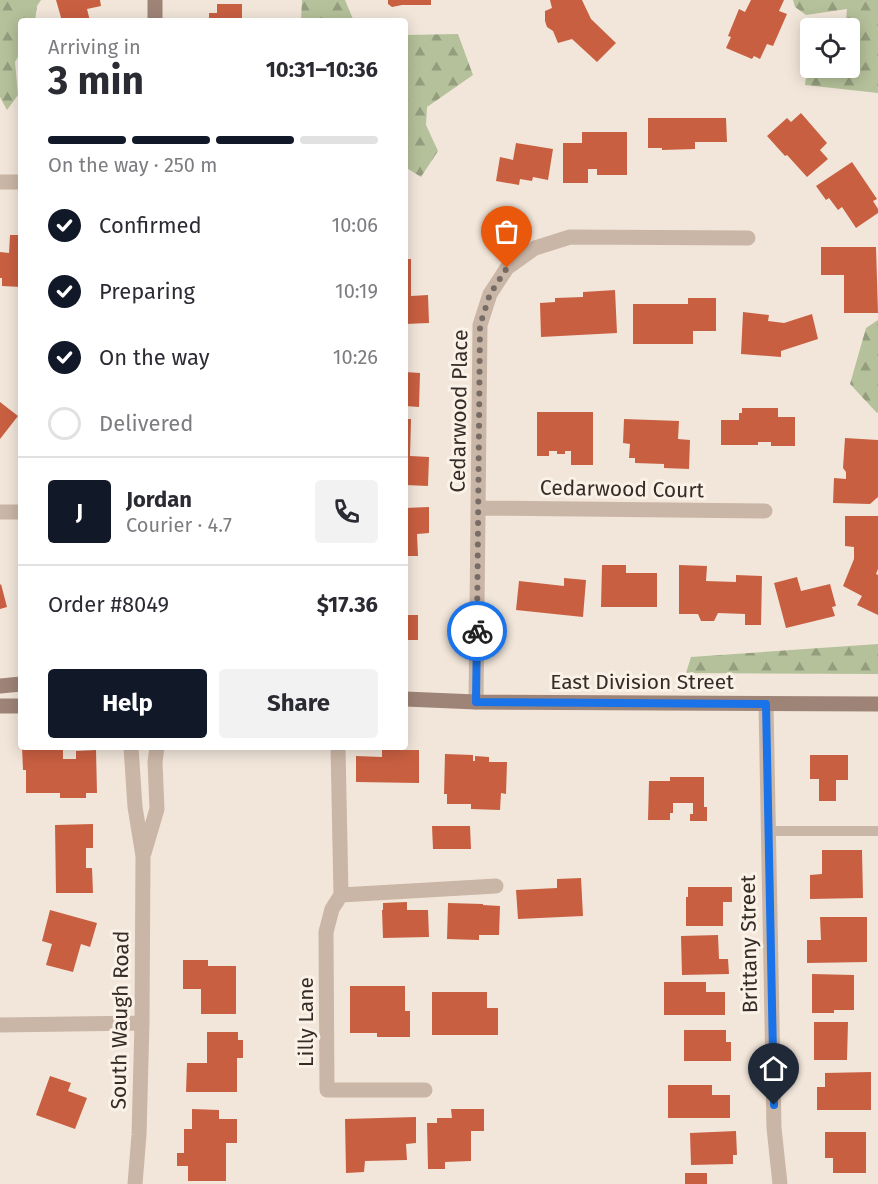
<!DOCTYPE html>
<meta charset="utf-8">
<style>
:root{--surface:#fff;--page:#f2f2f3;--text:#2b2b33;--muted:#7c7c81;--line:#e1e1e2;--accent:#111827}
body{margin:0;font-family:"Fira Sans",sans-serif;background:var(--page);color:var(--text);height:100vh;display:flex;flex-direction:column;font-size:22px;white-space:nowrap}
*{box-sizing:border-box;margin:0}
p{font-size:20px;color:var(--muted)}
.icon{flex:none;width:33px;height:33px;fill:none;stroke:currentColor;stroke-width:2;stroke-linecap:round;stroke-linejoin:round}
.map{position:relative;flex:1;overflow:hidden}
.details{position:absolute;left:18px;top:18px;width:390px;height:732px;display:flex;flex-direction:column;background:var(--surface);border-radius:6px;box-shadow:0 3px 15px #0003}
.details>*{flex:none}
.tools{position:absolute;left:800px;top:18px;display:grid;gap:12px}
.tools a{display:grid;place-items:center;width:60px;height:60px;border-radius:6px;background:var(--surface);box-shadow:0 3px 15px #0003;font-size:30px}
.pin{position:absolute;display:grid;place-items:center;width:51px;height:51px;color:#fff;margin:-62px -26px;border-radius:50% 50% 50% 0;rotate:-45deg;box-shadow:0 0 6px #0007}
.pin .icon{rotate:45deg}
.courier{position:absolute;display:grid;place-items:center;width:60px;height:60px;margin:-30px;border:4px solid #1a73e8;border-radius:50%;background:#fff;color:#222;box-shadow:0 2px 8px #0007}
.headline em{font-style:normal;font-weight:700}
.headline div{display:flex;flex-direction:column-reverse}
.headline{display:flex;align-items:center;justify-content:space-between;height:102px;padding:0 30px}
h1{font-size:39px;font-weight:700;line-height:45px}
.bar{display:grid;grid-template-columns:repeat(4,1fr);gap:9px 6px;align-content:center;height:72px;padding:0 30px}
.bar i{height:8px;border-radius:4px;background:var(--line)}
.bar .selected{background:var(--accent)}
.bar p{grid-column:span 4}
.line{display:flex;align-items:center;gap:15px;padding:0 30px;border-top:2px solid var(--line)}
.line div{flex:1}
.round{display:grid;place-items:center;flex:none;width:63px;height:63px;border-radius:6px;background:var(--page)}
ol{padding:0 30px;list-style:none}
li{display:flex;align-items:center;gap:18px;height:66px}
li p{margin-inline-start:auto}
li .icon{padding:6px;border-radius:50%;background:var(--accent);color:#fff;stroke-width:4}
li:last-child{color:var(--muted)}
li i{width:33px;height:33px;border:3px solid var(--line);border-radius:50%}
.primary-button{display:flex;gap:12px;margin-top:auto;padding:12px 30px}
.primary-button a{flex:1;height:69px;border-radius:6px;background:var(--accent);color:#fff;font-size:24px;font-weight:700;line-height:69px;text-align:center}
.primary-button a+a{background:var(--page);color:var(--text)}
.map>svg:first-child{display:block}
.forest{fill:url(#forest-firs)}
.building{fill:#c95f41}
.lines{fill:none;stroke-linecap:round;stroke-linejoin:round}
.lane{stroke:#cab6a6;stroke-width:10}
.street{stroke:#cab6a6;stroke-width:15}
.secondary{stroke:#9e8477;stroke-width:15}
.done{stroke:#786c66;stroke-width:6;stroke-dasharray:0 10.8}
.route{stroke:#1a73e8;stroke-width:8}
.labels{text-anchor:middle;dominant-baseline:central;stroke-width:6;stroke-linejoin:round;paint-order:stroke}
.street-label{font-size:21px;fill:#362b27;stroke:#faf1e7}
</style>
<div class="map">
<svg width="878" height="1184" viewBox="0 0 878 1184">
<defs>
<pattern id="forest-firs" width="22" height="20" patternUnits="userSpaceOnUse" patternTransform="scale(1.5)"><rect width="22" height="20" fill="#b5c19a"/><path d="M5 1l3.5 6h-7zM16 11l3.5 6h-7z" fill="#949d7e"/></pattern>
</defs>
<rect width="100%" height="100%" fill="#f2e6da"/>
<path class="forest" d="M0,0H41L37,6L35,21H21V52L15,62L18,95L7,110L0,97Z
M302,0H345L353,19L360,21H301Z
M793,0H878V93L805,85L807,70L849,68V28H845L847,9L806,15L795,7Z
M458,34L473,75L427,107L426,125L438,151L421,177L405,167V35Z
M878,320V412L877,413L850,384L866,328Z
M878,644V674L686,673L691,657Z"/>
<path class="building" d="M56,0H100L101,6L87,9L90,21H62Z
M388,0H431V5H402L392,7L388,4Z
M550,0H582L591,19L616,43L597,62L572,39L558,43L553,31L547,27L545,21V11L552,8Z
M751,0H784L779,11L787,14L773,46L767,44L760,59L754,56L752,59L726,48L731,37L728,36L739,9L745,12Z
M217,4H242V21H209V13H217Z
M801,113L827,143L820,150L828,159L807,177L787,155L785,156L767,136L787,118L791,122Z
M648,118H726L727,142H695V149L662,150V148H648Z
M582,132H627V175H597V169H588V183H563V143H582Z
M516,143L553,149L548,180L533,177L532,181L520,179L519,185L496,181L500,157L513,160Z
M852,162L877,199L873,201L878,209V213L856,228L842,207L838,210L829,198L826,200L816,186Z
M10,235H21V287L2,286V278H0V252L9,253Z
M821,247H876L878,313H844V275H821Z
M405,259H411V296L428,295L429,323L405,324Z
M615,290L617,333L541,337L540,303L555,302V298L583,297V292Z
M688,298H716V331H693V344H633V304H688Z
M743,312L769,315L768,321L784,323L812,314L818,339L781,351V357L741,354Z
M405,372L420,373L419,407L405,406Z
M0,402L18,416L0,439Z
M742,408H778V417H795V446H771V442H758V445H721V420H739V413H742Z
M537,412H593V465H571V451H565V454H557V451H549V456H537Z
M405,419H411L410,456L429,457L428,486L405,485Z
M624,419L679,421L678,439L690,440L689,469L664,468V464L635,463V458H629L630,444L623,443Z
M845,438L878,440V497L870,504L833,503L834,478L846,479V472L843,468Z
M429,507V533L417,534L418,556H405V508Z
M845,516H878V569L876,574L878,575V615L857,605L862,596L843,586L854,559V547L845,546Z
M602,565H626V573H657V607H601Z
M679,565L707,566L706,581L736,582V575L762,576L761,625H745V614L718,613L714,621H701L698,614H679Z
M797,577L801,591L830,584L836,606L832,607L835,616L786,628L774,583Z
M564,578L586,580L583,617L516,610L519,581L564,586Z
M1,584L7,607L0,609V585Z
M405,615H418V640H405Z
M22,747H63V759H76V751L96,750L97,793H86V798H60V793H26V770H23Z
M382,750H419V783L356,782V756L382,757Z
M445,754L473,755V761H475V756L489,757V762H507L506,794L501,793L500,810L471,809V804H447V794H444Z
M810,755H848V780H836V801H819V779H810Z
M670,777H704V807H707V821H690V814H693V803H673V813H670V820H648L649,781H670Z
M93,824V848H86V868H92L93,893H56L55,825Z
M432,826H470L471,849H433Z
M822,850H862L863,898L810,899V875L822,874Z
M581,878L583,916L518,919L516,890L557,888V879Z
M688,887H732V902H723V926H686V897H688Z
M407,902V910H428L429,937L383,938L382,910H383V903Z
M448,903L483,904V905L500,906L499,935H479V940L447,939Z
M50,910L97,923L90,947L81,944L73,972L46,965L52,944L42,941Z
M820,917H867V962L807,963V940H821Z
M718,935L719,959H728L729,974L682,975L681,936Z
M183,960H208V966H236V1014H201V989H183Z
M812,974L854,975V1010H834V1013H812Z
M664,982H706V992H725V1015H664Z
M350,986H405V1011H410V1037H377V1033H350Z
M432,992H487V1008H498V1035H432Z
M814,1022H848L847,1060H814Z
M684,1030H726V1042H731V1061H684Z
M207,1032H238V1040H243V1058H237V1092H186L187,1063H207Z
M871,1072V1110H817V1087H825V1073Z
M50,1076L71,1083L68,1091L87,1098L75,1129L36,1115Z
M668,1085H712V1095H730V1118H668Z
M192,1109L219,1110V1119H237V1143H226V1181H188V1166H177V1153H184V1129H192Z
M451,1109H484V1131H471V1161L445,1162V1169H428L427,1123H437V1118H452Z
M416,1117V1143L406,1144L407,1160L365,1161L364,1172L346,1173L345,1119Z
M736,1131L737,1155H733V1164L691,1165L690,1133Z
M825,1132H866V1173H833V1158H825Z
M685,1173H707V1184H685Z"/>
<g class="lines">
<path class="lane" d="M768,831H878"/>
<path class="street" d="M0,182H21
M479,508L765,511
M0,512H21
M476,702L480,325L490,294L507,268L535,248L570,237L748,238
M766,704L774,1128L780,1184
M131,747L135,807L143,856L142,1023L139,1135L135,1184
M338,747L341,895L332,909L326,932L327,1090H425
M144,853L157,809L155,762L157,747
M341,895L496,886
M0,1025L142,1023"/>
<path class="secondary" d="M155,21V0
M0,686L21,684
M405,699L476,702L878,704
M0,706H21"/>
</g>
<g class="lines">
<path class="done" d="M477,631L480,325L490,294L507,268"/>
<path class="route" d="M477,631L476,702L766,704L774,1105"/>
</g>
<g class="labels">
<g class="street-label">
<text transform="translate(459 411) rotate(-89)">Cedarwood Place</text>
<text transform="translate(622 489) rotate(1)">Cedarwood Court</text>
<text x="642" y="682">East Division Street</text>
<text transform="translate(749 944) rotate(-91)">Brittany Street</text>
<text transform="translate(120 1020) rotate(-89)">South Waugh Road</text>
<text transform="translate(306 1022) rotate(-90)">Lilly Lane</text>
</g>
</g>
</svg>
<div class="tools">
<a><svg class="icon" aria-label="locate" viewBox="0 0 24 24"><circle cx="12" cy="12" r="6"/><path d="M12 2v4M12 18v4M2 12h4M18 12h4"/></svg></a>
</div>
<div class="pin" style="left:507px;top:268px;background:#ea580c"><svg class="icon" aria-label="bag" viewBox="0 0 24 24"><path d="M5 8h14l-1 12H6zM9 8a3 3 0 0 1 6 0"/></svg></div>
<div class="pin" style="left:774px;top:1105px;background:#1f2937"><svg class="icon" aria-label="home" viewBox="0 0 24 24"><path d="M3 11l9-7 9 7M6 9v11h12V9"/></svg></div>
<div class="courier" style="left:477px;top:631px"><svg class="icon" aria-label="bike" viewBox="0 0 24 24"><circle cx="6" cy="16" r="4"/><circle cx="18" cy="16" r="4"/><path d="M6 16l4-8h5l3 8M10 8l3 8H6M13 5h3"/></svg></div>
<section class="details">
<div class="headline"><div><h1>3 min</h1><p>Arriving in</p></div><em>10:31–10:36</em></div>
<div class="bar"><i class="selected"></i><i class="selected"></i><i class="selected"></i><i></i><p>On the way · 250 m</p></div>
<ol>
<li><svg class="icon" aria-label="check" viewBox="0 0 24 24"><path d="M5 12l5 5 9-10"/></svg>Confirmed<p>10:06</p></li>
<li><svg class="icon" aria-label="check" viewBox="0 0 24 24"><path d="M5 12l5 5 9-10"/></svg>Preparing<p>10:19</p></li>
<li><svg class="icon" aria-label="check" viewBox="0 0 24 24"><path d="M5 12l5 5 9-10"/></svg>On the way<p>10:26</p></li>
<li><i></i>Delivered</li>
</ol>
<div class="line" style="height:108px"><b class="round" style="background:var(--accent);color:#fff">J</b><div><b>Jordan</b><p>Courier · 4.7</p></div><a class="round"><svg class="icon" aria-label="phone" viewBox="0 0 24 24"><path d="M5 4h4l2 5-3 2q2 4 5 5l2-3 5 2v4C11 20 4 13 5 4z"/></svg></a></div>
<div class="line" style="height:78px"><div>Order #8049</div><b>$17.36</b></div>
<div class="primary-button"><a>Help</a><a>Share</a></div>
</section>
</div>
